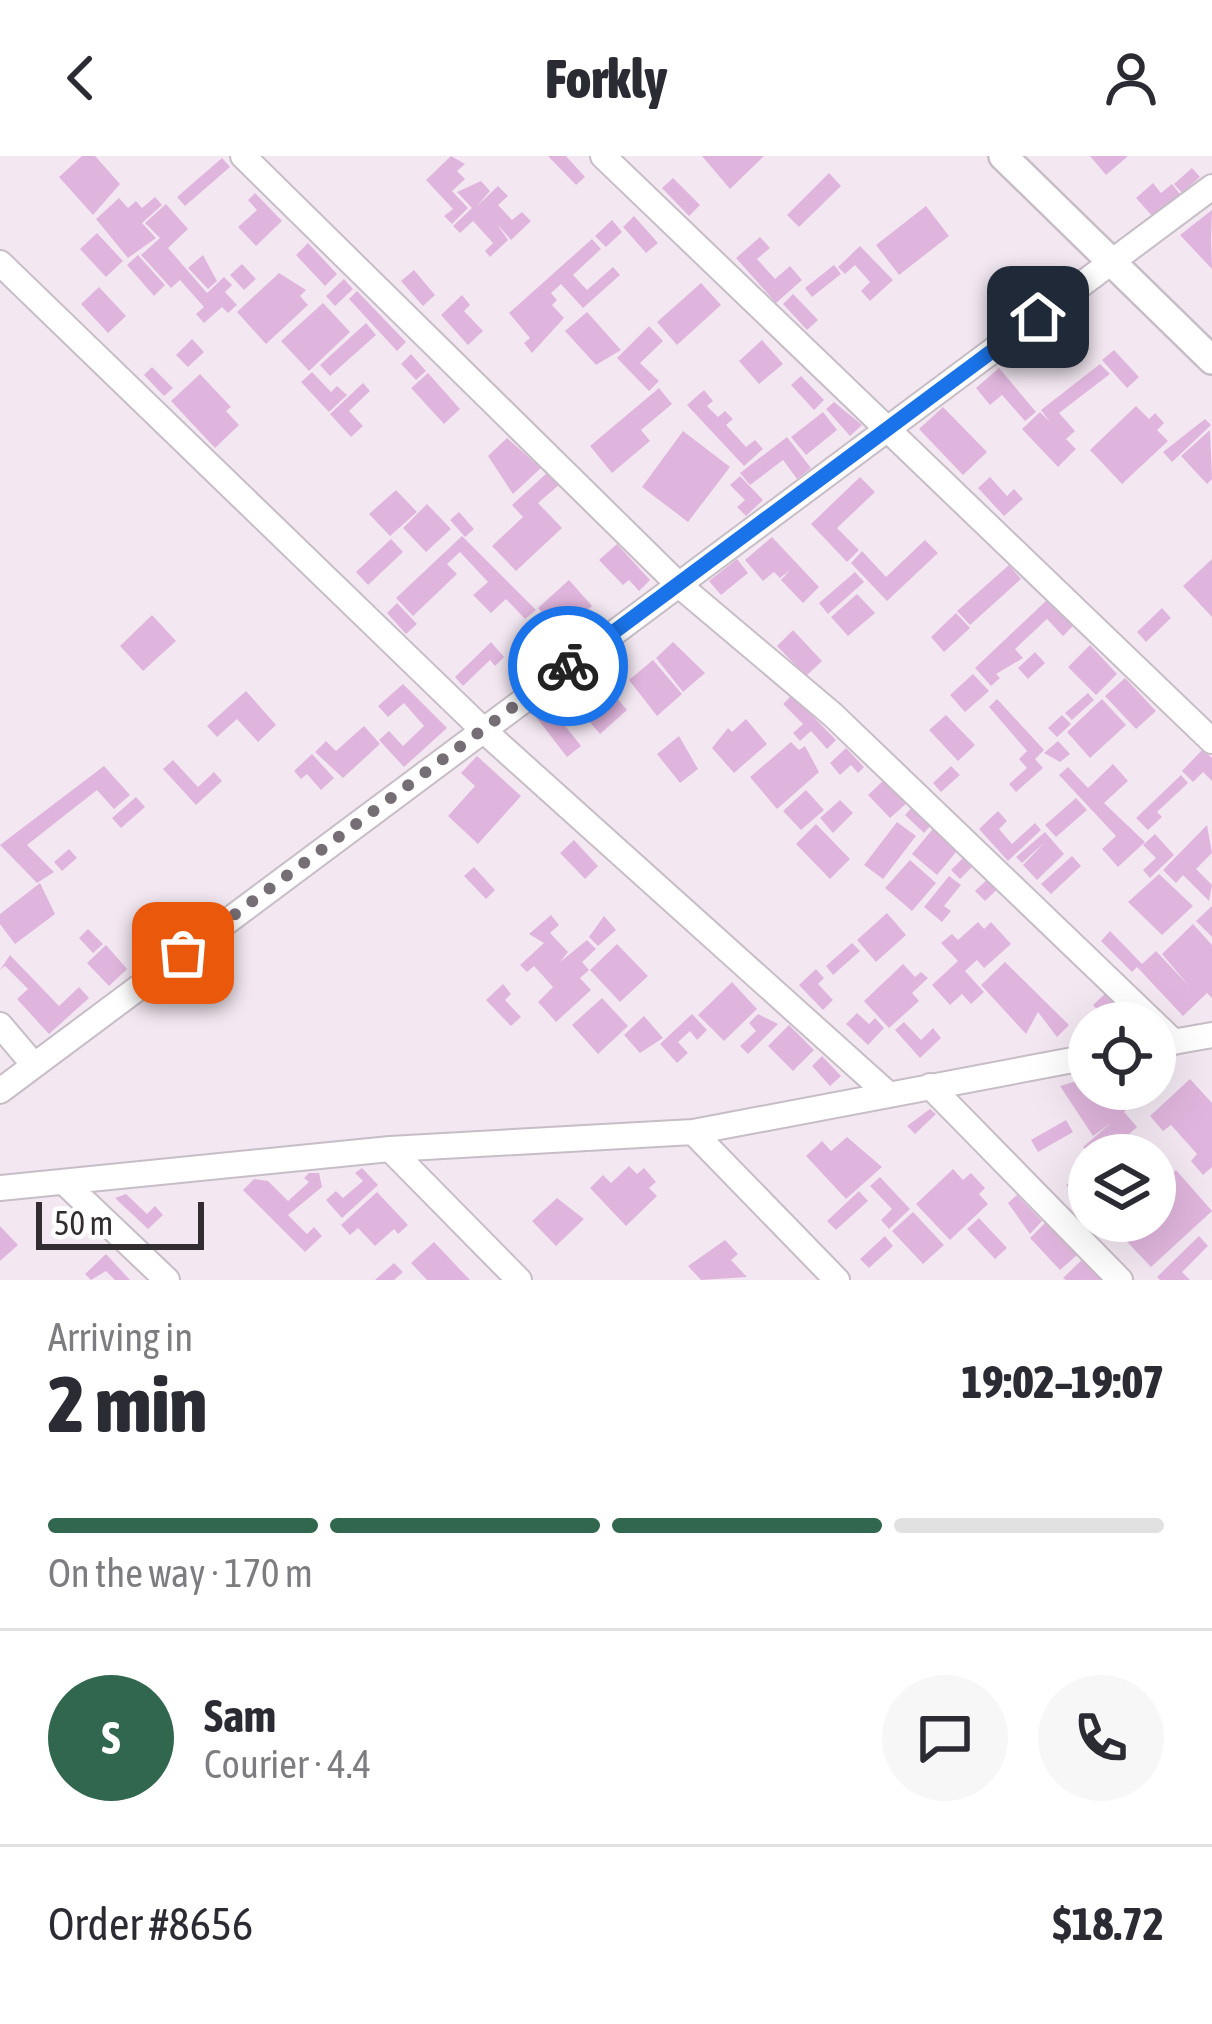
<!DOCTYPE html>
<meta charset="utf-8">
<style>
:root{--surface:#fff;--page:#f7f7f7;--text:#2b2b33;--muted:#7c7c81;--line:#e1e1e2;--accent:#31674e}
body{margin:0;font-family:"Asap Condensed",sans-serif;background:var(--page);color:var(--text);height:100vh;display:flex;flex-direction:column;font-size:45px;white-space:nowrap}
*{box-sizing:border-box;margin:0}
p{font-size:39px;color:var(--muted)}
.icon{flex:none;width:66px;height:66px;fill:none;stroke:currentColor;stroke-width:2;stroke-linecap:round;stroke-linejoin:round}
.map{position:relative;height:1124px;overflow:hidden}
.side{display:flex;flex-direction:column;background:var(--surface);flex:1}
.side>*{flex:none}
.tools{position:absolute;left:1068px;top:846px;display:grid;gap:24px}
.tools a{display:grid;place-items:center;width:108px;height:108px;border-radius:50%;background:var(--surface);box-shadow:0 12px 48px #0002;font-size:60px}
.scale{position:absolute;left:36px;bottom:30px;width:168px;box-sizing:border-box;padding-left:12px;border:6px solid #312d30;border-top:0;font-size:33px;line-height:42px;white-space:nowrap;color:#312d30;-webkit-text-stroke:9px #fff;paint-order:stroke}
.pin{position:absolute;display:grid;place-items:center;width:102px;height:102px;color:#fff;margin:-51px;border-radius:24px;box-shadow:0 6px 18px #0006}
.courier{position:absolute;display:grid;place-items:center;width:120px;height:120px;margin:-60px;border:9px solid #1a73e8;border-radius:50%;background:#fff;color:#222;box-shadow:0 3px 15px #0007}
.head em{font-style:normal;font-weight:800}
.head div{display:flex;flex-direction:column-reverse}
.head{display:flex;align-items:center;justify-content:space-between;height:204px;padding:0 48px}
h1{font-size:78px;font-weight:800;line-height:90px}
.bar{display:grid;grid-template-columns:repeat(4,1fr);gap:18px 12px;align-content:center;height:144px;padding:0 48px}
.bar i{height:15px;border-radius:9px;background:var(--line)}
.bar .current{background:var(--accent)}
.bar p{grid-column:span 4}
.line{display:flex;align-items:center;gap:30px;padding:0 48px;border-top:3px solid var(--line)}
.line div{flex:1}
.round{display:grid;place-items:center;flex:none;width:126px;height:126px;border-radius:63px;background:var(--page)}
header{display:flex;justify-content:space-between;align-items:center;height:156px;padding:0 48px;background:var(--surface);font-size:54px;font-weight:800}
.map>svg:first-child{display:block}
.building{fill:#e0b5dd}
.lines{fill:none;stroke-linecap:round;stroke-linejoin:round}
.minor-casing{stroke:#c7bdc6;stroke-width:28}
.tertiary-casing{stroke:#c7bdc6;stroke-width:32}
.minor{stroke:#fff;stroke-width:24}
.tertiary{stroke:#fff;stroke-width:27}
.done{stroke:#756e74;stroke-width:12;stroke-dasharray:0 21.6}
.route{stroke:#1a73e8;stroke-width:15}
</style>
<header><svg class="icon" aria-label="back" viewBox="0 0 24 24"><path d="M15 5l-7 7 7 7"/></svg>Forkly<svg class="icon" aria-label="person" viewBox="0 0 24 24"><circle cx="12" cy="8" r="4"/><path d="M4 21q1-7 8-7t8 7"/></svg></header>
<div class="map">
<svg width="1212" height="1124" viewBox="0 0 1212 1124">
<rect width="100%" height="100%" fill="#f3e8f2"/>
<path class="building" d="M82,0H95L120,28L93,59L59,21Z
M451,0L465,8L457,15L465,23L452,35L468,52L452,68L444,60L453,53L426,24Z
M548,0H566L585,21L576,29Z
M702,0H764L730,33Z
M1090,0H1128L1106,19Z
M222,2L230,11L185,50L177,41Z
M1192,12L1200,21L1182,37L1174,28Z
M829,17L841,30L799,71L787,59Z
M673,22L700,49L689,60L662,32Z
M481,25L490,35L477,50L498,30L508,40L498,49L512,64L522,56L531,65L511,84L497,68L508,84L490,101L485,95L493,87L473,65L460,77L453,70L472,52L457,36Z
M1153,27L1161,37L1172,28L1180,38L1153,61L1136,42Z
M255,37L282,65L256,90L238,71L257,54L248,44Z
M155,41L162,49L142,67L156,82L128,102L96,63L119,42L128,52L136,45L142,52Z
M166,48L188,73L168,92L207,137L224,121L232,129L225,136L237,149L228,157L222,151L204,167L196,158L204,151L180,124L171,132L141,99L160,82L145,67Z
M926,50L949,80L899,119L876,89Z
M1212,54L1211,83L1212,113L1180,79Z
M634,60L658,87L646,97L623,71Z
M612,64L622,76L606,91L595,80Z
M97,77L123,105L106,121L80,93Z
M760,81L770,92L757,103L775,123L790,110L802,124L776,147L736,102Z
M592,83L601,93L573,119L587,134L613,111L620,119L583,152L561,128L551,137L557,144L552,149L564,162L532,197L524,187L530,182L509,157Z
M308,87L337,118L325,130L296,99Z
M860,90L893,124L870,145L861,135L870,126L855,109L845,118L838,111Z
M138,99L165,129L154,140L127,109Z
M203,99L217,125L208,133L188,112Z
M242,108L256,123L244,134L230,119Z
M834,109L841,118L812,141L805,132Z
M414,114L435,139L423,150L401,125Z
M279,117L306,134L300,140L308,149L266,188L237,156Z
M344,123L353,133L335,150L326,140Z
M701,127L721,149L677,189L657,166Z
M99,131L126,160L108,177L81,148Z
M357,135L406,186L397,195L349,143Z
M793,138L818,164L807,174L783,148Z
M462,139L470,149L464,155L483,175L468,189L441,159Z
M323,147L350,176L309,215L281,185Z
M587,156L621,194L596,209L565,175Z
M366,167L376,179L330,220L320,209Z
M649,170L663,185L640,207L659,225L649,235L617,202Z
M192,183L204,196L188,211L176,199Z
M762,184L783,208L759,228L739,205Z
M1114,194L1139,221L1127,232L1102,204Z
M411,198L426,215L416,224L401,208Z
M1100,208L1110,218L1059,257L1075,275L1066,283L1076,293L1058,311L1022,273L1040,256L1050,266L1041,254Z
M152,211L173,232L164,240L144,219Z
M999,212L1036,256L1025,265L1002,239L990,249L976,232Z
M312,216L331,236L337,230L347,239L329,256L301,226Z
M428,217L460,253L444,268L411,232Z
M200,218L231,251L226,255L239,269L215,292L171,245Z
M801,220L824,244L814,254L791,229Z
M363,227L370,235L349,255L363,270L351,281L330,258Z
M659,232L672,248L641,274L650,285L612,317L590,290Z
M704,234L713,245L707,250L718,261L725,255L733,263L726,269L746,291L755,284L763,293L744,310L687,249Z
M834,246L862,269L850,280L826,253Z
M1136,250L1149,263L1155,257L1164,267L1157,274L1168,285L1122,328L1090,294Z
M943,251L987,296L963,319L919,273Z
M823,256L837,274L806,299L791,281Z
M1205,263L1211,269L1172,306L1163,296Z
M1210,274L1212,323L1207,328L1181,300Z
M683,275L730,311L688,366L642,331Z
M787,281L811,312L797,323L783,304L750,329L740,317Z
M507,282L541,312L513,338L488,300Z
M549,315L560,328L538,347L562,372L516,415L492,390L523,361L512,349Z
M740,320L763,344L746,360L737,351L745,344L730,329Z
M860,321L875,336L837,372L859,394L847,406L811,368Z
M990,321L1007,340L1014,333L1023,343L1004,360L978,332Z
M396,334L417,356L390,380L369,358Z
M427,348L451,373L426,396L403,372Z
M459,356L474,373L465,381L450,364Z
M462,380L536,454L525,463L506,443L491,457L473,439L488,426L460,396L447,408L457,418L413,460L396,442Z
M772,381L819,431L803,447L781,424L790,414L780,422L774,416L763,425L745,404Z
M391,383L403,396L368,429L356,416Z
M925,384L938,397L887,445L851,407L862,395L886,421Z
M617,388L650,424L639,435L629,424L623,429L599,404Z
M737,403L748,417L721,439L709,425Z
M1212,403V461L1183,430Z
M1009,409L1021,423L970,469L957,455Z
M855,416L864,426L828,458L819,447Z
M569,424L592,450L561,478L538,452Z
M857,438L875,457L848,480L831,461Z
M1048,443L1073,470L1063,480L1047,463L1015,493L1023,502L996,518L1000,522L991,530L975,512Z
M397,447L417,468L406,478L387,457Z
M1162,452L1171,462L1146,486L1137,476Z
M956,457L970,472L944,496L931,481Z
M152,459L176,485L143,515L120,490Z
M793,474L822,505L806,520L777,490Z
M491,486L504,501L495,510L490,504L463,530L455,521Z
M673,486L705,517L683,536L656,502Z
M1090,489L1117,518L1096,539L1068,511Z
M1035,496L1045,507L1028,523L1018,512Z
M653,504L682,538L657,560L629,524Z
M591,512L627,554L600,578L564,535Z
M973,518L989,535L965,556L950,539Z
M1125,522L1156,555L1136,573L1105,540Z
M403,528L447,572L404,611L379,584L389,575L403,590L424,570L404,547L388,561L378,550Z
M246,535L276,569L258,586L237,563L217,581L207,570Z
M1088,537L1094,544L1072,564L1065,557Z
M792,539L836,584L827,593L811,575L800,585L793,577L803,568L783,548Z
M997,543L1044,594L1035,603L1043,612L1016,636L1009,628L1027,612L1019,603L1027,595L989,551Z
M1102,543L1126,569L1090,602L1067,576Z
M547,547L581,590L567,601L533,557Z
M946,559L975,589L958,605L929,574Z
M1062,559L1071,568L1057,581L1048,572Z
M746,563L767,588L734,617L712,592L728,572L732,576Z
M364,570L380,588L343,622L315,596L326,585L336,595Z
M679,580L698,613L680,627L657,598Z
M1058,585L1070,598L1060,606L1044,597Z
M791,586L799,594L805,590L819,616L777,653L750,621Z
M846,592L864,611L858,617L851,609L840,619L830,607Z
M1203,593L1212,602V625L1203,616L1193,626L1182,615Z
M312,598L334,622L321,634L307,618L301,623L294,615Z
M477,600L521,640L478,688L448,660L475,630L461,617Z
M173,604L198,631L214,616L222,625L196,649L163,613Z
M1113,608L1128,625L1104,647L1145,686L1118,711L1102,693L1116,680L1059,619L1068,611L1088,632Z
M104,610L130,639L114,653L97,634L27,689L54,716L37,727L0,689Z
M951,610L960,619L941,636L933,627Z
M1181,619L1188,627L1157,656L1162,661L1148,674L1136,662Z
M885,623L907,647L890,662L868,639Z
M806,634L824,654L801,674L783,655Z
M136,641L145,651L121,672L112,662Z
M1076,642L1087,654L1056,681L1045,669Z
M840,644L853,657L833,677L820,662Z
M913,650L932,668L924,677L905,659Z
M998,655L1007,665L999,673L1012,688L1035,667L1041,674L1008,705L979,673Z
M897,666L916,680L883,723L864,709Z
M816,668L850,703L830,723L796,688Z
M936,669L961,690L937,719L912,698Z
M1207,669L1212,697L1196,713L1212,729L1209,745L1183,719L1176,727L1163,714Z
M1045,676L1064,698L1037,724L1023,709L1045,686L1022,707L1016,701Z
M1155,678L1174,699L1150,722L1143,714L1156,702L1143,689Z
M574,684L598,710L585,723L560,697Z
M69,693L77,702L62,715L54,706Z
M967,698L976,707L960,723L951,714Z
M1072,700L1081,710L1051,738L1041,728Z
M910,704L936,727L912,755L885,732Z
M474,711L495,734L486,743L464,720Z
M995,716L1005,726L985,745L975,735Z
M1159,718L1193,750L1162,779L1128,746Z
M949,720L961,729L944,750L951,755L942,766L924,751Z
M40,727L55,758L15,788L0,768V758Z
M1212,750V781L1196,765Z
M887,757L906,779L876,806L857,784Z
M551,759L559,769L550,777L568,796L560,806L587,784L596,793L582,806L589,814L580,822L591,834L556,866L538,846L553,831L534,810L527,816L520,809L544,787L529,778Z
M604,760L616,774L598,790L589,781Z
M978,766L984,773L991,766L1011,788L984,812L977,804L965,815L984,836L971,848L962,838L950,849L932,829L958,805L941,787L952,778L958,784Z
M1193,768L1212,789V842L1207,837L1183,860L1137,811L1132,816L1101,785L1110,775L1142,808L1156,795L1189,830L1162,798Z
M88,773L103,788L93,797L79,782Z
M852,787L860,795L833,819L826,810Z
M617,788L648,820L620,846L590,814Z
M106,789L127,813L109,830L87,807Z
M10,799L59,850L79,831L89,842L49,878L17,843L28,833L5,810L0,814Z
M1005,806L1069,869L1057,881L1038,856L1026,878L981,829Z
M903,808L915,821L921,816L928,822L912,837L919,845L889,872L864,845Z
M816,813L824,822L818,828L833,844L823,854L799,829Z
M732,826L757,853L724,885L698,859Z
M503,828L511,838L505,844L521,861L511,870L486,844Z
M1109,834L1138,864L1135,867H1122L1107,851L1100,857L1093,849Z
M602,842L628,870L598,898L572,869Z
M857,857L869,868L875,862L884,872L868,889L846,868Z
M692,858L707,874L697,884L690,875L678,886L688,897L677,907L660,888Z
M758,858L778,868L748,898L740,890L756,875L749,867Z
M644,860L663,882L640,897L624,879Z
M904,866L921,884L933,872L941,882L920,902L895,874Z
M789,869L814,894L793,915L768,890Z
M822,900L841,920L830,930L812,910Z
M1083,923L1089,935L1100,933L1113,953L1125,946L1129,951L1124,956L1137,971L1106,999L1089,998L1085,1017L1077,1008L1089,997L1083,991L1111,967L1093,980L1060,930Z
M1190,923L1212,947V1011L1203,1019L1191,1005L1197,998L1171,969L1163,975L1150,960Z
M930,953L936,958L915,978L907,970Z
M1066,964L1073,976L1038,996L1031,984Z
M847,981L882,1011L846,1043L806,1000L822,985L831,995Z
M629,1010L637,1018L644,1012L656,1026L649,1032L657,1040L626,1070L590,1032L603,1019L611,1027Z
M362,1012L378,1029L342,1062L326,1044L336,1035L343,1042L363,1025L355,1017Z
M953,1013L963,1024L971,1017L985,1032L979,1038L988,1048L950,1084L916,1048Z
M1176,1014L1212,1055L1151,1111L1114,1072L1121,1065H1155V1034Z
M309,1017H319L322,1031L288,1059L307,1078L314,1071L322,1080L305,1096L243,1034L254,1023L268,1025L288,1045L309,1026L304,1022Z
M1076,1020L1089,1034V1054L1066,1029Z
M880,1021L910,1053L889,1073L881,1064L892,1053L870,1030Z
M859,1035L868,1045L836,1074L827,1065Z
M377,1036L408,1069L398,1078L394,1073L375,1090L358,1072L350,1079L341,1069Z
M126,1038L147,1058L155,1050L163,1059L148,1073L115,1042Z
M1017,1039L1042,1065L1030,1078L1008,1047Z
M557,1042L584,1063L556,1090L532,1065Z
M913,1056L944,1089L923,1108L892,1075Z
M979,1062L1007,1092L995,1103L967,1073Z
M1046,1066L1077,1099L1060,1114L1030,1082Z
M0,1070L18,1089L0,1105Z
M885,1080L893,1090L869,1112L860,1103Z
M1199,1080L1208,1090L1182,1116L1190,1124H1160L1157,1121Z
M725,1084L738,1098L731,1104L747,1121L701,1124L688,1110Z
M434,1086L470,1124H427L411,1107Z
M106,1098L130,1124H115L106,1115L91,1124L85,1118Z
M1088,1098L1104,1124H1066L1063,1122Z
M394,1107L403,1116L394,1124H375Z"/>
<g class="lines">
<g class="minor-casing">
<path id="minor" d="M243,0L679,429L833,559L1174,886
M603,0L1212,585
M0,107L482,573L888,938
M0,869L34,909
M1161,888L1212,879
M930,930L1120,1124
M0,935L1212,31
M693,976L837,1124
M390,993L519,1124
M65,1027L167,1124
M0,1032L390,993L693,976L1089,901"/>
</g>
<g class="tertiary-casing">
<path id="tertiary" d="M1003,0L1212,204"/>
</g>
<use href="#minor" class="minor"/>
<use href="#tertiary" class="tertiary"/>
</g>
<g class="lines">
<path class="done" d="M183,797L568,510"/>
<path class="route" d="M568,510L1038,161"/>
</g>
</svg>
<div class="tools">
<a><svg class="icon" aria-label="locate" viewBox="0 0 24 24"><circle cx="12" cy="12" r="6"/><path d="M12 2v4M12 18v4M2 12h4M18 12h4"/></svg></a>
<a><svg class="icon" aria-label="layers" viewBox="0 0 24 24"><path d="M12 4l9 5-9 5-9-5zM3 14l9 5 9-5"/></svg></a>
</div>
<div class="scale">50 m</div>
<div class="pin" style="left:183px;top:797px;background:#ea580c"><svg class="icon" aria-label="bag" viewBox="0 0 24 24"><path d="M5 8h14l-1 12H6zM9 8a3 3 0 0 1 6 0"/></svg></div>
<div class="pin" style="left:1038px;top:161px;background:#1f2937"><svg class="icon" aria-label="home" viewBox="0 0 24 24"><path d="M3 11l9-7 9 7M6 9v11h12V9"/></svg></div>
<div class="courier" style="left:568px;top:510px"><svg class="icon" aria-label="bike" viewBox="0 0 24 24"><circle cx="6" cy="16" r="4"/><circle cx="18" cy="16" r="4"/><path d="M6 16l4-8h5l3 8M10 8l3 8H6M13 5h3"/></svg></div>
</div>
<section class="side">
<div class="head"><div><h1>2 min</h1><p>Arriving in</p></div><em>19:02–19:07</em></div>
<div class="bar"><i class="current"></i><i class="current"></i><i class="current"></i><i></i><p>On the way · 170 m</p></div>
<div class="line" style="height:216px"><b class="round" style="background:var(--accent);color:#fff">S</b><div><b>Sam</b><p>Courier · 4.4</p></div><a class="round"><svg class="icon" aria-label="chat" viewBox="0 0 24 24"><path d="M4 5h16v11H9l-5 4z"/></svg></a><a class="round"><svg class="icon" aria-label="phone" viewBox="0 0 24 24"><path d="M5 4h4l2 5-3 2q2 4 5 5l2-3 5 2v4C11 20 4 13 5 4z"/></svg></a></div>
<div class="line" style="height:156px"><div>Order #8656</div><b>$18.72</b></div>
</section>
